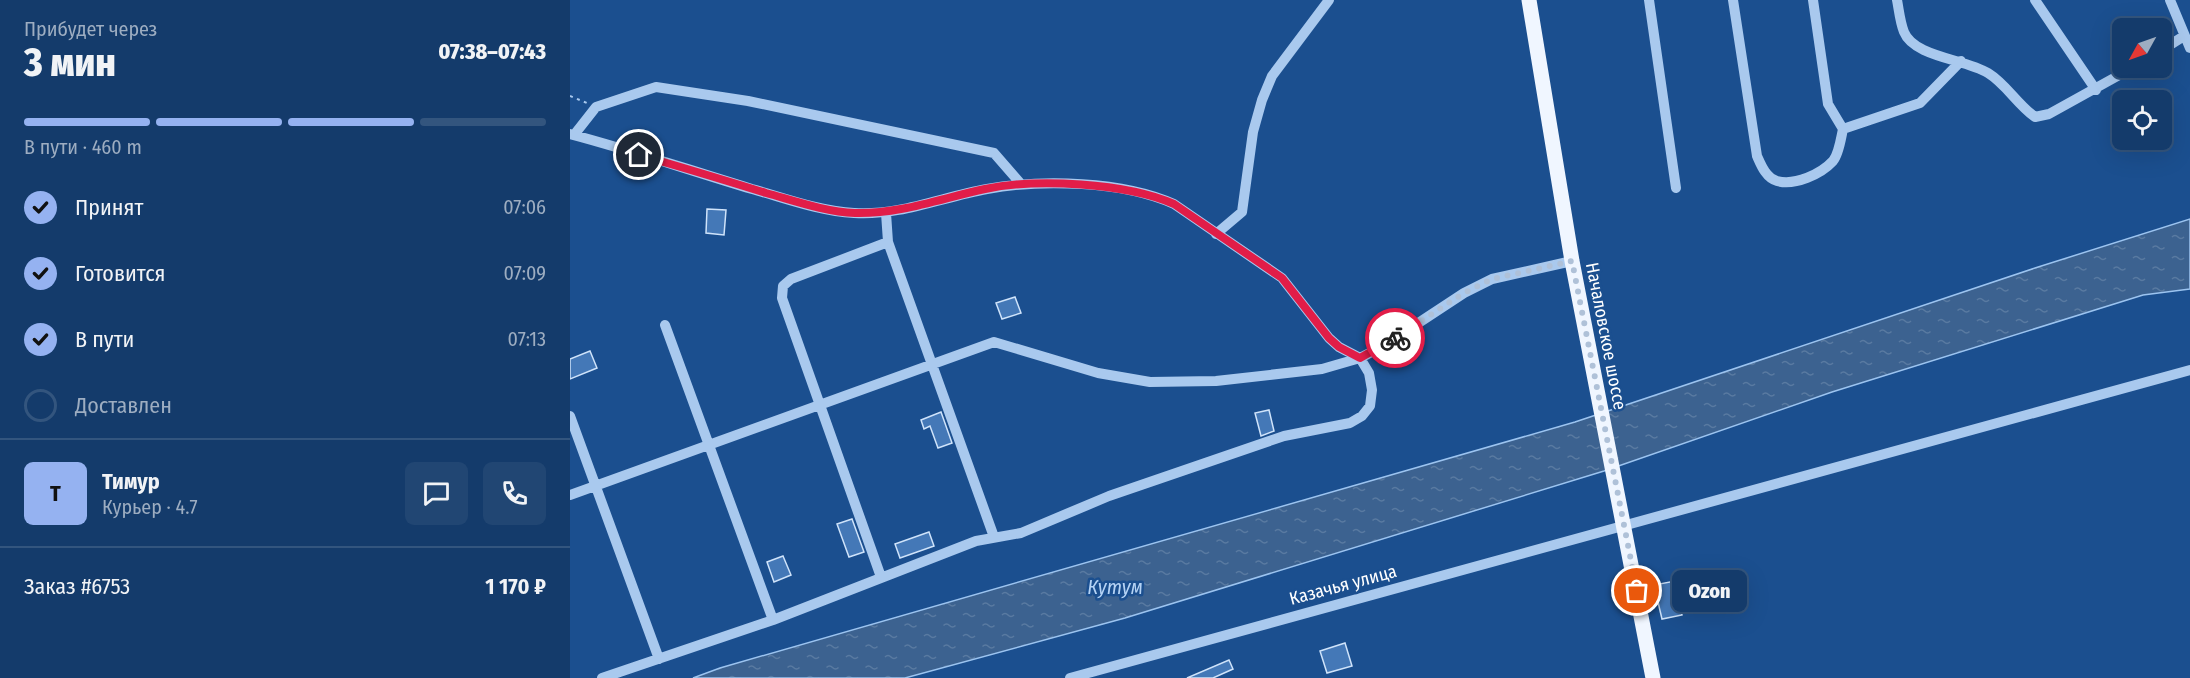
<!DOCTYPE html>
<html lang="ru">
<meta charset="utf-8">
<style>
:root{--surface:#143b6b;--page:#214673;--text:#f1f3f6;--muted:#9dadc1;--line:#33557e;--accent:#95b2f1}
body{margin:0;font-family:"Fira Sans Condensed",sans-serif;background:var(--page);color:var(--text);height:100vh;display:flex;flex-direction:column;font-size:22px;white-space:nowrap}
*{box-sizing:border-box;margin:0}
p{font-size:20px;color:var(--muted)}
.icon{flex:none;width:33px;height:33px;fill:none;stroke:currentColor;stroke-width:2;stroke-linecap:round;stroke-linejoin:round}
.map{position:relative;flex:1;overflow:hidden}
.details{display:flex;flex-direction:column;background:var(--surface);width:570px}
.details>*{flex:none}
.needle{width:39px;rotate:230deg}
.controls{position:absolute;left:1542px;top:18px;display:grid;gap:12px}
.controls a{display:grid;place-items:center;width:60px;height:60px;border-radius:9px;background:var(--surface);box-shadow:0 6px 24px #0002,0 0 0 2px var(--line);font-size:30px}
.pin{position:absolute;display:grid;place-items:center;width:51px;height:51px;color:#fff;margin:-26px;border:3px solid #fff;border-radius:50%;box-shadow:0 2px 6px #0007}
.courier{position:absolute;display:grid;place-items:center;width:60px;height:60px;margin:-30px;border:4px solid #e11d48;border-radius:50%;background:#fff;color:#222;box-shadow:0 2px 8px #0007}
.bubble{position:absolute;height:42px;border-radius:9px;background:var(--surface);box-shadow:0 6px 24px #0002,0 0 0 2px var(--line);font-size:20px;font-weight:800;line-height:42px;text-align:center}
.head em{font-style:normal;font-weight:800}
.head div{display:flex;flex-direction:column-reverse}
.head{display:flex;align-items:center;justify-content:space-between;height:102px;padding:0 24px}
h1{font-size:39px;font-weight:800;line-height:45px}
.bar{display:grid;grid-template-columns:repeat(4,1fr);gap:9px 6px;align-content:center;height:72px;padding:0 24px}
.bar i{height:8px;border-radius:4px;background:var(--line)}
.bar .active{background:var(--accent)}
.bar p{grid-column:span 4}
.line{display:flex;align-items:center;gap:15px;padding:0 24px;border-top:2px solid var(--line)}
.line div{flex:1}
.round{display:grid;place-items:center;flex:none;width:63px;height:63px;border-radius:9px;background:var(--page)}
ol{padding:0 24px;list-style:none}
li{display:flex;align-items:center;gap:18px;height:66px}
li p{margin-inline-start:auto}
li .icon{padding:6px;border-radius:50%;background:var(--accent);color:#111;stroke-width:4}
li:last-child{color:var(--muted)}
li i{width:33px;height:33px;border:3px solid var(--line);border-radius:50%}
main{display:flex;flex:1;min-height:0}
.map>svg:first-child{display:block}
.water{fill:url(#water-ripples);stroke:#9cc4f0;stroke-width:1.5}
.building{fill:#4478b7;stroke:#cfe3fa;stroke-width:1.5}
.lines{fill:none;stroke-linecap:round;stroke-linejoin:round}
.path{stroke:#a9c9ee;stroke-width:2;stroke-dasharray:3 4.5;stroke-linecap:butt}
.minor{stroke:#a9c9ee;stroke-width:10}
.major{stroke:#f0f6ff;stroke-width:15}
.done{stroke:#afc1d8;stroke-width:6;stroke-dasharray:0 10.8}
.route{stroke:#e11d48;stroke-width:8}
.labels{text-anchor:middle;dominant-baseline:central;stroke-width:5;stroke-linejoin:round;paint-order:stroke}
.street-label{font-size:18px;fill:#fff;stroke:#1b4f8f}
.water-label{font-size:20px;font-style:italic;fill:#b5d3f5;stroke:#1b4f8f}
</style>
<main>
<section class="details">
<div class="head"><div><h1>3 мин</h1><p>Прибудет через</p></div><em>07:38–07:43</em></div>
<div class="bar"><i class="active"></i><i class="active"></i><i class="active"></i><i></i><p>В пути · 460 m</p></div>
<ol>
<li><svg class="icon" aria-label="check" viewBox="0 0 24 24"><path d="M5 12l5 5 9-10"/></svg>Принят<p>07:06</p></li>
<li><svg class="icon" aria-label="check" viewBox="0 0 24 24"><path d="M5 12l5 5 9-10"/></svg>Готовится<p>07:09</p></li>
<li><svg class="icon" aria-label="check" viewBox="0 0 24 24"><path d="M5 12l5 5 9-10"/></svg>В пути<p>07:13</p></li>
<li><i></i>Доставлен</li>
</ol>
<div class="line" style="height:108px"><b class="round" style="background:var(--accent);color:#111">Т</b><div><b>Тимур</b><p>Курьер · 4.7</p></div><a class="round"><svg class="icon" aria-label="chat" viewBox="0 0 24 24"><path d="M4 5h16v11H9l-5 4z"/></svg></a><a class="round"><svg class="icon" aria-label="phone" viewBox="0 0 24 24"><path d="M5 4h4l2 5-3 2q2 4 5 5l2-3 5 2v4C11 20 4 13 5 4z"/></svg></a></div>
<div class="line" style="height:78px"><div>Заказ #6753</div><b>1 170 ₽</b></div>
</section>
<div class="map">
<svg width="1620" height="678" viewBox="0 0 1620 678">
<defs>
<pattern id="water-ripples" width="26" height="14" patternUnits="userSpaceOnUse" patternTransform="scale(1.5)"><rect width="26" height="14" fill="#3c6290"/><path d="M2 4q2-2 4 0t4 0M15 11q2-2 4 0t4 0" fill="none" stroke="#597aa1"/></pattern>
</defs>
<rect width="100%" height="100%" fill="#1b4f8f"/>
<path class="water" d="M1620,219V289L1573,295L1262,392L1034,471L555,618L335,678H123L150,668L1005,422L1465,268Z"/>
<path class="building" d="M137,209L156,210L154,235L136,233Z
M445,297L451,313L432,319L426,303Z
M20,351L27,368L0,379V359Z
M699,410L704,431L691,436L685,413Z
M371,412L382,443L368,448L360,426L354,429L351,420Z
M282,519L294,552L279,557L267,524Z
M359,532L364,546L330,558L325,544Z
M213,556L221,575L204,582L197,562Z
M1105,581L1112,615L1092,619L1084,585Z
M775,643L782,666L757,673L750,651Z
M659,660L663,669L643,678H617Z"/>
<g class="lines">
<path class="path" d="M0,96L17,103"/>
<path class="minor" d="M1079,0L1106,188
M1163,0L1187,156C1191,165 1196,178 1207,181C1225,186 1251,174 1263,161C1269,154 1271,138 1273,129L1350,103L1391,61
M1243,0L1258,104L1273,129
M1327,0C1329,10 1330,22 1334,32C1344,57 1395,59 1418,73C1436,84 1447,104 1465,117L1479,114L1562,68
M1465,0L1526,90
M1600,0L1620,48
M1592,50L1614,36
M0,134C61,150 122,171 182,189C215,198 249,211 284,213C330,216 372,197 417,189C472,179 553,181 604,204L712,278L759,338L769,347L790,358L799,373L802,390L800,406L792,416L780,423L714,436L539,496L451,533L406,541L203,620L32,678
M4,135L26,107L86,87L178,101L424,153L451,184
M316,213L318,242L424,537
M646,234L672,212L683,132L692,100L702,76L759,0
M95,325L203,620
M0,416L89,659
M0,495L424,342L528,373L580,382L646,381L752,369L790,358L815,345L894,293L922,279L1002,261
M311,577L212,298L213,286L221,279L318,242
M500,678C873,572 1247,473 1620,370"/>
<path class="major" d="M959,0L1002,261L1083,678"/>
</g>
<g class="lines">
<path class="done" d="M825,338L894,293L922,279L1002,261L1067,591"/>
<path class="route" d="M69,155C112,167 154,180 196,193C225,201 256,212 285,213C331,214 372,198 415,189C467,178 556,183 604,204L712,278L759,338L769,347L790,358L825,338"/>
</g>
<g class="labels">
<g class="street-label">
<text transform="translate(1036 336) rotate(79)">Началовское шоссе</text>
<text transform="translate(773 585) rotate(-15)">Казачья улица</text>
</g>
<g class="water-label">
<text x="545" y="587">Кутум</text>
</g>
</g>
</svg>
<div class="controls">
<a><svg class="needle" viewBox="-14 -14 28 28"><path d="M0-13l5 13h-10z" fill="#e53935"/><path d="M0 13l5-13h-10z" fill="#9dadc1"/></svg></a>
<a><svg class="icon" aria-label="locate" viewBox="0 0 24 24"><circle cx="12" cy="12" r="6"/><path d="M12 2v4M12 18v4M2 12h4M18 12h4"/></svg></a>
</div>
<div class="pin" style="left:1067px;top:591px;background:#ea580c"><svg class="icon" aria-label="bag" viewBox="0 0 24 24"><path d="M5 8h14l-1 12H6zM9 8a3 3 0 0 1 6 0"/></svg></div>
<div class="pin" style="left:69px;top:155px;background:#1f2937"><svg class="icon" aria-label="home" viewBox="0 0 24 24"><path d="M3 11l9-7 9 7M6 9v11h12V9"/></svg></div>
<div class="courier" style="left:825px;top:338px"><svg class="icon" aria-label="bike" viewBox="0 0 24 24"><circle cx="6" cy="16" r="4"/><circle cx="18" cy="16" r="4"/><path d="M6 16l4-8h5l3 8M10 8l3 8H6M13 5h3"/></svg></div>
<div class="bubble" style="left:1102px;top:570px;width:75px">Ozon</div>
</div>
</main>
